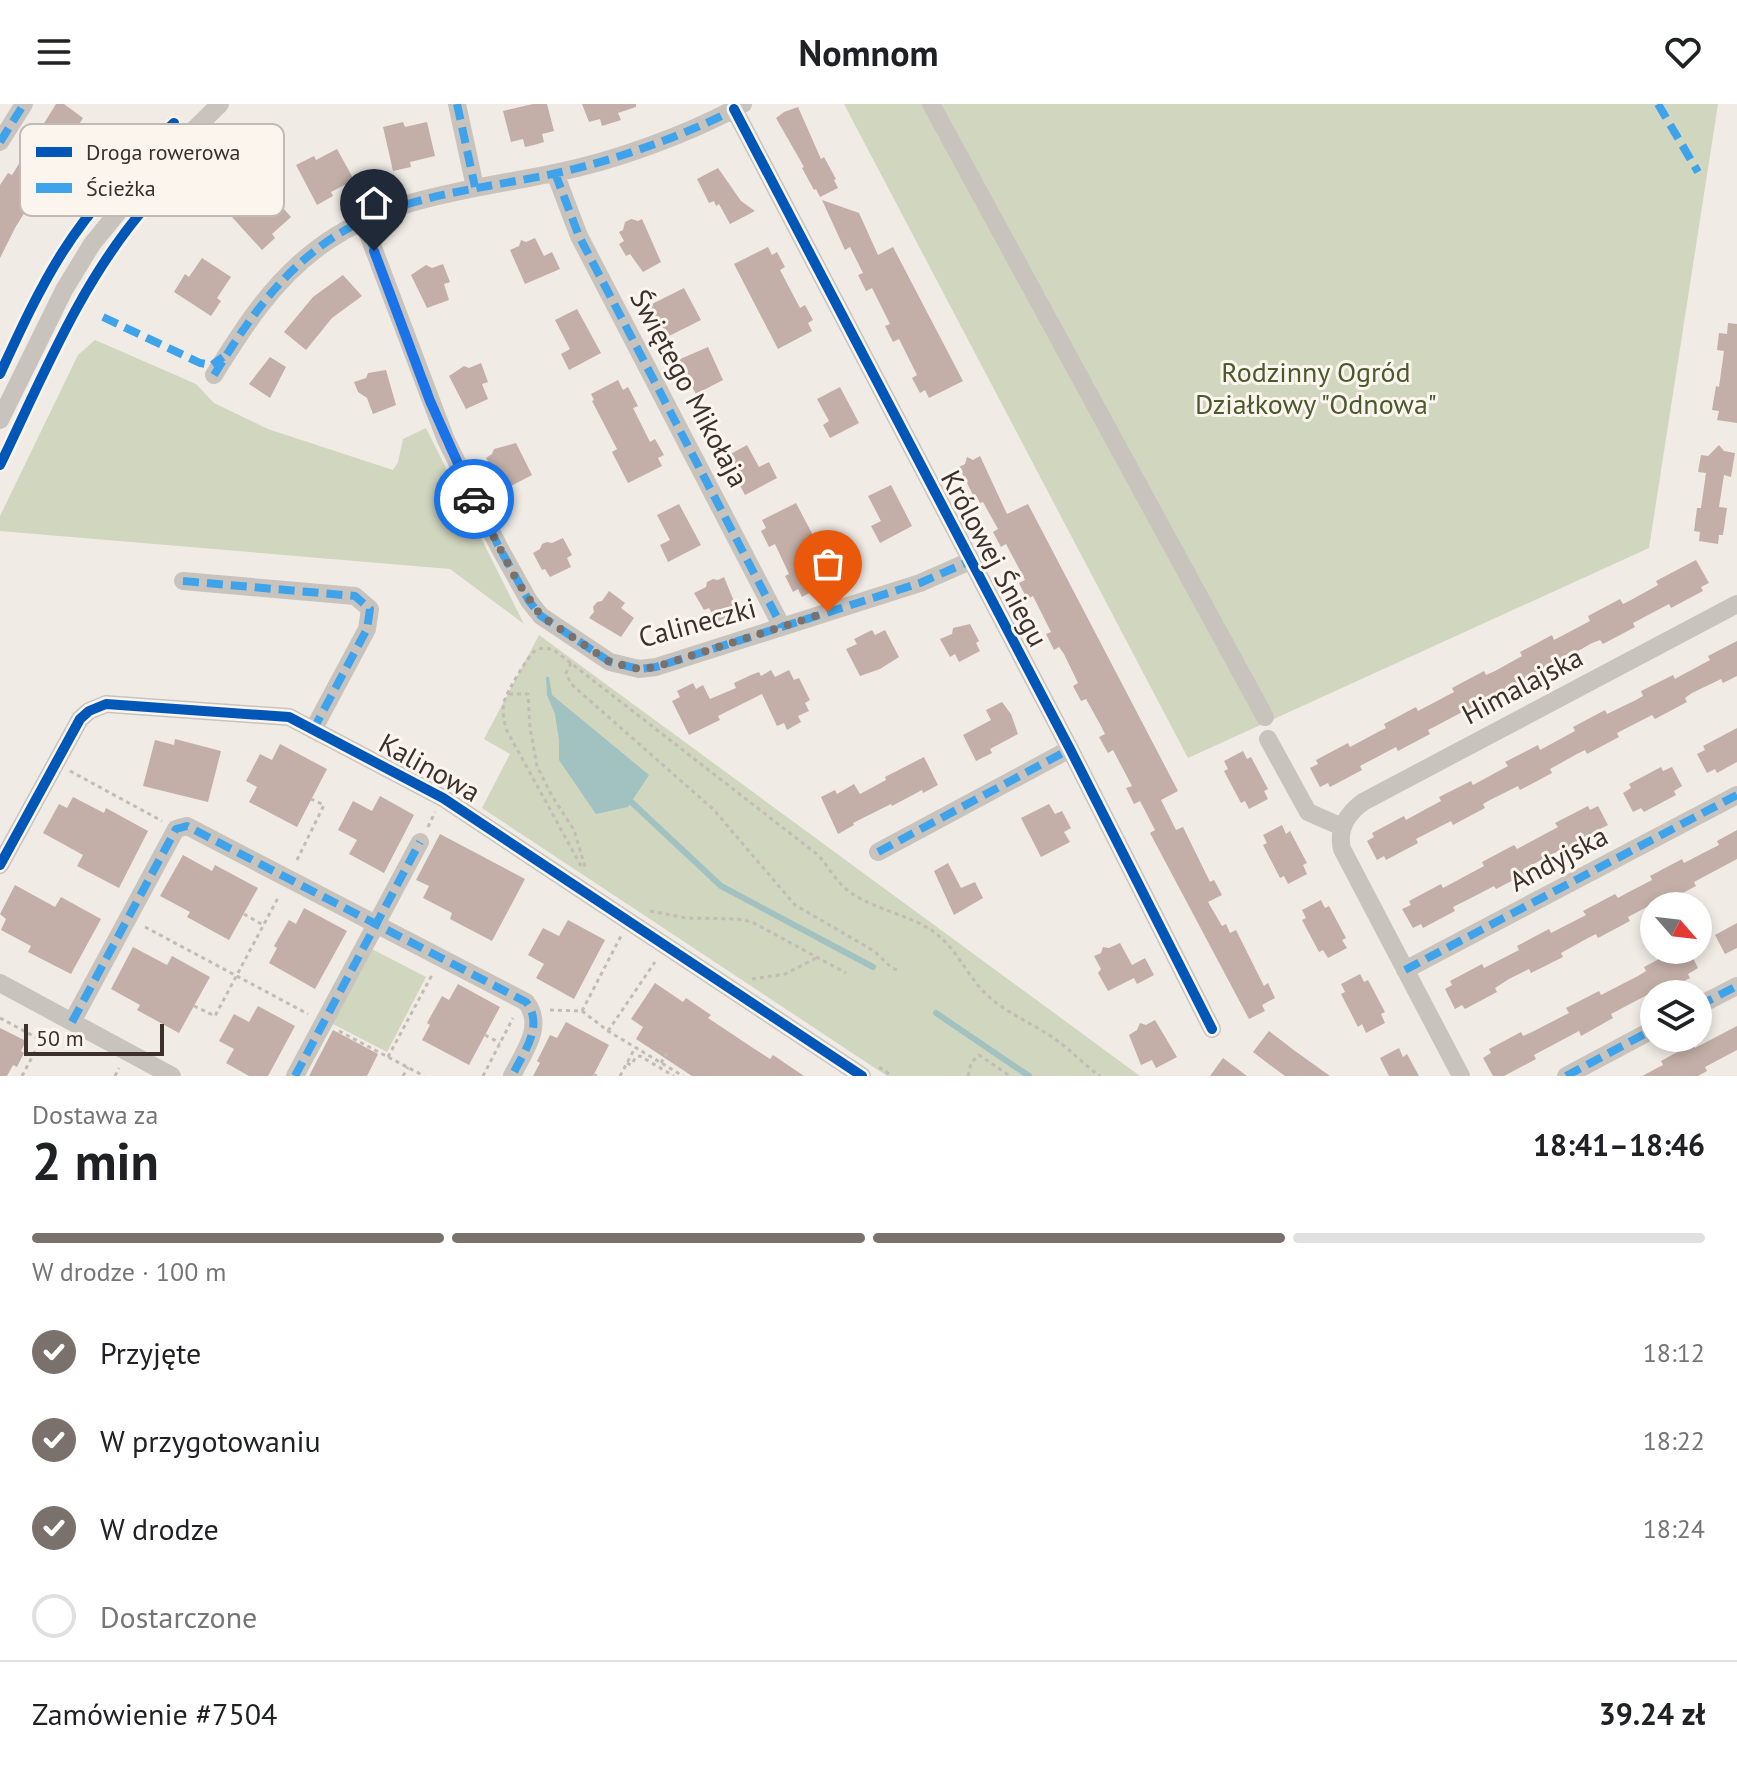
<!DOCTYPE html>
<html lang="pl">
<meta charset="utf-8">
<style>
:root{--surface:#fff;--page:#f6f6f6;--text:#202124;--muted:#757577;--line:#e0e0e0;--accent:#7a716c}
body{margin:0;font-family:"PT Sans",sans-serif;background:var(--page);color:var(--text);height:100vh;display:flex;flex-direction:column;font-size:30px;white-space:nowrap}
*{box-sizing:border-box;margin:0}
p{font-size:26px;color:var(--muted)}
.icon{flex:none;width:44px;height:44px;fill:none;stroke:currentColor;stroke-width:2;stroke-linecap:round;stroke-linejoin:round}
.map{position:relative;height:972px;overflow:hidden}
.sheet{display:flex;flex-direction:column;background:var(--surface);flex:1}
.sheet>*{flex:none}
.needle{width:52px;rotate:118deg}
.fabs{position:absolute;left:1640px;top:788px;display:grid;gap:16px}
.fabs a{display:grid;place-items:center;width:72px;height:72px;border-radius:50%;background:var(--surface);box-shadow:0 4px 12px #0003;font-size:40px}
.scale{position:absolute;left:24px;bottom:20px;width:140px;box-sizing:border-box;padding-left:8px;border:4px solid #3b302b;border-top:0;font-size:22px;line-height:28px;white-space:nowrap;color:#3b302b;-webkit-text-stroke:6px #fbf5ee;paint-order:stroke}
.pin{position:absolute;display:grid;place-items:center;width:68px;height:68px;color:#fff;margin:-82px -34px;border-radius:50% 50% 50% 0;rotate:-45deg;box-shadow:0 0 8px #0007}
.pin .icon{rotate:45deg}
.courier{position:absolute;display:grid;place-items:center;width:80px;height:80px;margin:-40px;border:6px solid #1a73e8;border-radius:50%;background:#fff;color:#222;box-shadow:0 2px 10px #0007}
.headline em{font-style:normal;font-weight:800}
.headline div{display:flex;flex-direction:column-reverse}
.headline{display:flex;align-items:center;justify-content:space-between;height:136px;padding:0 32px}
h1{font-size:52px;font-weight:800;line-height:60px}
.bar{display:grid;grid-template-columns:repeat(4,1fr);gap:12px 8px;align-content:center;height:96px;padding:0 32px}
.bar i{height:10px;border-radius:6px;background:var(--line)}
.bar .current{background:var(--accent)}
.bar p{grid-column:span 4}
.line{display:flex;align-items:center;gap:20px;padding:0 32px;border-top:2px solid var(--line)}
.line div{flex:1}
ol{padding:0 32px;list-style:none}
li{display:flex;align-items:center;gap:24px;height:88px}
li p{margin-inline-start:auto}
li .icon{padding:8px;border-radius:50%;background:var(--accent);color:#fff;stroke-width:4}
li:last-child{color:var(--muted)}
li i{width:44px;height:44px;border:4px solid var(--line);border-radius:50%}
header{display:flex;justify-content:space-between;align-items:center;height:104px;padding:0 32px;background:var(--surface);font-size:36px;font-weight:800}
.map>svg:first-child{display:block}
.green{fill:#d1d6bf}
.water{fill:#a1c2c1}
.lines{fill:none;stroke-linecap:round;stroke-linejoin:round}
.stream{stroke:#a1c2c1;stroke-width:6}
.building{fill:#c3afa7}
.path{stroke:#c2bbb6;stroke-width:3;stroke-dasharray:4 4;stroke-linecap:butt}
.minor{stroke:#c9c3be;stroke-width:18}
.quiet{stroke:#3fa3eb;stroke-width:8;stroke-dasharray:16 8;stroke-linecap:butt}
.cycleway-casing{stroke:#fbf5ee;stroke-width:15}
.cycleway{stroke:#0057b8;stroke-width:10}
.done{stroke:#7a716c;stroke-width:8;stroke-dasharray:0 14.4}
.route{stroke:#1a73e8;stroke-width:10}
.labels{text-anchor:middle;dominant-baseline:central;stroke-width:6;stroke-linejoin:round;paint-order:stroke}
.park-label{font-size:28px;fill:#4a5a2e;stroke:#fbf5ee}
.street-label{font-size:28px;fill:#3b302b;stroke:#fbf5ee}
.key{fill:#fbf5ee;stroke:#c1bab4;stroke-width:2}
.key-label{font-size:22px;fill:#3b302b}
</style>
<header><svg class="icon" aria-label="menu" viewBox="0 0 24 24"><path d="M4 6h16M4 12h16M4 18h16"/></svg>Nomnom<svg class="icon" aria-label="heart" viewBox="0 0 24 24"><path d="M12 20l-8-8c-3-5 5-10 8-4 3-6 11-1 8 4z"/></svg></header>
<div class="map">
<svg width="1737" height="972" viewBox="0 0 1737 972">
<rect width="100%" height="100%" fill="#f0ebe5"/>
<path class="green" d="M844,0H1718L1649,444L1188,654Z
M95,236L196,280L214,299L268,325L393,366L398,358L403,335L426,324L524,520L450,465L0,427V412L78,251Z
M539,531L1140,972H887L482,704L510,650L484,635Z
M370,844L426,873L387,948L331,919Z"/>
<path class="water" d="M546,573H549L552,591L649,671L628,703L596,710L559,656V636L555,610L547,591Z"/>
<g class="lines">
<path class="stream" d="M627,694L721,782L873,863
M936,909L1029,972"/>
</g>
<path class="building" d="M56,0H64L83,14L15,124L0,154V81L8,69L12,71Z
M533,0H547L554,27L542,30L544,38L534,41L525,43L523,35L511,38L503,7Z
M582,0H636V3L618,9L621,16L602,22L600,15L589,18Z
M798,3L821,55L824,53L836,75L834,76L838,84L820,93L816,85L814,86L802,64L804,63L776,14L784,8Z
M403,18L405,23L427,18L435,52L410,58L411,63L393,67L383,23Z
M337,45L354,76L331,88L333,92L317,101L296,61L314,52L316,56Z
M718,64L741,97L755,107L730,120L719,100L716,102L714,97L709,99L697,75Z
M268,87L291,113L272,130L275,134L262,146L232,113L247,99L250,102Z
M822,96L859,109L878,151L893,143L963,277L929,294L925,286L920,289L912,274L917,271L899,235L893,238L885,222L890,220L872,184L866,187L858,171L863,169L850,143L845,146Z
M631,115L638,117L642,115L661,158L643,168L630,150L626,152L619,140L624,137L619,128L623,126L625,118Z
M535,134L544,152L552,148L560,165L525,180L510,146L519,142L521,136L526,138Z
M768,143L772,151L777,148L785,163L780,166L800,204L805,201L813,216L808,219L812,227L778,245L734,160Z
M202,154L231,173L217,194L221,197L211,212L174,188L185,170L189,173Z
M443,160L450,178L444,180L449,196L427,204L411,171L426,161L432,164Z
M343,171L362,192L332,214L306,246L284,228L313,193Z
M684,184L701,216L667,233L663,225L657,228L649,212L654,210L650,201Z
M577,205L601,249L569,266L561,250L570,245L555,216Z
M1728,219L1737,220V319L1717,316L1719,307L1712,306L1716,282L1719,283L1724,247L1717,246L1719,229L1727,230Z
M708,243L723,276L696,290L690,279L685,282L676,264L681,261L678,256Z
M270,253L286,263L270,294L249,280Z
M481,259L488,278L482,280L488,295L466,305L449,272L464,262L469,264Z
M386,266L396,301L373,310L367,294L358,288L354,278L366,274L368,269Z
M618,276L623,286L628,283L638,302L633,304L650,338L655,335L664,351L658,354L662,362L628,379L612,348L617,345L592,297L594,296L591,290Z
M840,283L859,319L830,334L823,321L829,317L817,295Z
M516,339L532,371L505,385L486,354L492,350L494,345Z
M747,341L759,363L769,358L777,374L745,391L725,353Z
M1719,341L1724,347L1735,349L1731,373L1724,371L1719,403L1727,404L1723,431H1719L1718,440L1699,437L1700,428L1694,427L1697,404H1701L1706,369L1698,368L1701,351L1708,352Z
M980,352L1007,410L1028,400L1178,687L1161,696L1176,726L1183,723L1210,778L1214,776L1222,791L1208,798L1222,822L1226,820L1230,829L1236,826L1264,882L1268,879L1275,894L1262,901L1265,907L1249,915L1150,729L1155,726L1140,697L1134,700L1126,684L1132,682L1113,646L1108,649L1099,633L1105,630L1101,622L1086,595L1081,597L1073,582L1078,579L1064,550L1059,543L1054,546L1046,530L1051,528L1033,492L1027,495L1019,479L1025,476L1021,468L1006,440L1001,443L993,428L998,425L983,398L980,399L975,390L973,391L959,363L965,360L967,353L973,356Z
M891,381L912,422L880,439L871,422L881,417L868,392Z
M796,399L836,475L802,493L798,485L793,488L785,472L789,470L775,440L769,443L761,427L766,424L762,416Z
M679,400L701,441L668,458L660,441L670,436L657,411Z
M563,434L572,451L567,454L571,463L550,473L545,465L542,466L533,449L540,445L542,440L547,438L552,439Z
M1696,456L1709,479L1701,483L1703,487L1671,504L1669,500L1633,519L1635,523L1603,540L1600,536L1592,539L1564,555L1567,558L1535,576L1532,571L1505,586L1496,590L1498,594L1466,611L1464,607L1436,622L1428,626L1430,630L1398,647L1396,643L1360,662L1362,666L1330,683L1328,679L1320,683L1310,664L1318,660L1316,656L1348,639L1350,643L1378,628L1386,624L1384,620L1416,603L1418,607L1454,588L1452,584L1484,567L1486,571L1495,567L1522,552L1520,548L1552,531L1554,536L1590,517L1588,512L1620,495L1623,500L1631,496L1658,481L1656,477Z
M724,473L738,507L717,518L709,504L704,506L694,489L706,483L707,478L713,475L718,476Z
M609,487L625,499L621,504L634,514L621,533L589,514L594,508L593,503L597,498L602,497Z
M970,520L979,537L976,539L980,547L959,558L955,550L950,553L940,535L952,530L953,524Z
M872,526L875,531L885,526L899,553L880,565L860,572L846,545L857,540L854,535Z
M1737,537V572L1723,579L1721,575L1692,589L1685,594L1687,598L1655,615L1652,611L1617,629L1619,633L1587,650L1585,646L1577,650L1550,665L1552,669L1520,686L1518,682L1490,696L1483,700L1485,704L1453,721L1451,717L1416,735L1418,739L1386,756L1384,752L1377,756L1367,737L1374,733L1372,729L1404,712L1406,716L1426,705L1441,697L1439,693L1471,677L1473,681L1508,662L1505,658L1538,641L1540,646L1575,627L1573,623L1605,606L1607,610L1636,596L1643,592L1641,587L1673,571L1675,575L1682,571L1710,556L1708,552Z
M771,566L775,573L789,566L794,576L799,574L810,596L805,599L809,607L798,612L801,618L787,626L784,619L777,622L762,590L718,612L720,616L689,631L672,597L680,593L677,587L693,579L696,585L703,581L710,595L736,584L734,579L751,571L759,568L761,572Z
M1002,598L1011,610L1018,630L990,645L992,649L976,657L963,631L991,616L986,606Z
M1737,624V658L1717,669L1715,665L1707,669L1697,650L1705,646L1703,642Z
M175,635L221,647L208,698L143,682L155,636L174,641Z
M280,640L327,665L297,723L249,698L257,683L246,677L260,650L272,656Z
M1243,647L1247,655L1251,653L1268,685L1264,687L1268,695L1249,705L1245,697L1241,699L1224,667L1228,665L1224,657Z
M924,653L938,681L923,689L922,686L892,702L891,700L853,719L854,721L838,730L821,693L835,686L837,690L854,680L860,690L886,676L885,673Z
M1661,663L1663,667L1672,663L1682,682L1674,687L1676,691L1644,708L1641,704L1633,708L1623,689L1631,684L1629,680Z
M380,692L414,711L384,769L349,750L357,736L338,726L353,697L372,707Z
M73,693L104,709L106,704L148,727L119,784L77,762L83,751L43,729L59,700L67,704Z
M1049,700L1055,710L1062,707L1071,724L1064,728L1070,738L1041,753L1021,714Z
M1588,702L1590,706L1598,702L1608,721L1600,725L1602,730L1570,747L1568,742L1526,764L1529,768L1496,785L1494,782L1473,793L1453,803L1455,807L1423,824L1421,820L1413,824L1402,805L1411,801L1409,797L1441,780L1443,784L1484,762L1482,758L1514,741L1517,745L1558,723L1555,719Z
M1282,721L1286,730L1290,727L1307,759L1303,761L1307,770L1288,780L1284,772L1280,774L1263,741L1267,739L1263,731Z
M1737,726V755L1694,778L1696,782L1664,799L1662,795L1628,813L1630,817L1598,834L1596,830L1588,834L1561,849L1563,853L1531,869L1529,865L1509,875L1495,884L1497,888L1465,905L1462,901L1455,905L1445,885L1452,881L1450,877L1482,860L1484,864L1519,846L1517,842L1549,825L1551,829L1586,811L1583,807L1615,790L1618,794L1625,790L1652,776L1650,772L1682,755L1684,759L1711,745L1719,741L1717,737Z
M440,730L525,775L492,837L450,815L452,809L423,794L429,782L416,776Z
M183,751L212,767L215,761L258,784L229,836L187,813L190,808L160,792Z
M948,759L961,784L975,778L983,794L954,811L934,767Z
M15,781L55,803L61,793L101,815L71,870L28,848L31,842L1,826L6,815L0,810Z
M1321,796L1325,804L1329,802L1346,834L1342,836L1347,844L1328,854L1323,846L1319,848L1302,816L1306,814L1302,806Z
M304,804L347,827L315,885L269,859L277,844L274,842L289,816L296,820Z
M568,816L605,836L574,895L536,874L544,860L528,851L543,824L559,832Z
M1737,819V844L1725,850L1715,831Z
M1120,839L1132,861L1145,854L1154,871L1137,880L1134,874L1108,887L1098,869L1101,865L1094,852L1101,849L1103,843L1109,844Z
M133,843L167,861L172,852L210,873L179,929L137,906L140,901L111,885Z
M1676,846H1689L1698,864L1688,870L1690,874L1659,890H1649L1611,910L1613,914L1581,932L1579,927L1534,951L1536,955L1504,972H1493L1483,954L1491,949L1489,945L1521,928L1523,932L1532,928L1569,909L1566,904L1599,887L1601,891L1638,872L1646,867L1644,863Z
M1360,870L1364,878L1368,876L1385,908L1381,910L1385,919L1366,929L1362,920L1358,923L1341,890L1345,888L1341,880Z
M655,879L683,898L686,894L711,911L708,914L753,944L770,955L773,951L804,972H692L636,935L643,923L631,915Z
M458,880L500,903L469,961L422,936L430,921L427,919L442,892L449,896Z
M258,902L295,922L268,972H249L226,959L234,945L219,937L234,910L249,918Z
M1155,916L1177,953L1156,964L1152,956L1141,961L1129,931L1137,926L1140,919L1146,921Z
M566,918L609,941L593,972H533L540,959L537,957L550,931L557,934Z
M1737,922V946L1705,963L1707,967L1698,972H1642L1663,961L1661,957L1692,940L1695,944Z
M0,924L26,937L21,947L24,949L17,963L13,961L7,972H0Z
M333,926L378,950L367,972H309Z
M1269,927L1295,947L1330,972H1285L1266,958L1253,948Z
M1399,944L1403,953L1407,950L1419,972H1389L1380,954Z
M1223,954L1247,972H1210Z"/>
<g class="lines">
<path class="path" d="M571,559L566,569L571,580L713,705L795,801L874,847L892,864L900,867
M509,590H528L530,624L537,662L552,692L574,726L586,766
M70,667L162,717
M428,723L435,708
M297,756L324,701L311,695
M581,762L506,625C504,616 502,607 504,598C507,588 527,553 535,547C541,543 547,544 554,546L818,751C828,762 835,776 846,785C872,806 907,809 934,828C957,845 966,870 985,889C1004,908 1030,918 1052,933C1069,944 1083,960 1100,972
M650,807L686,814L738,815L752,818L846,869
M244,810L263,821
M145,823L308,910
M752,875L785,870L816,854
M194,902L215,912L279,792
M550,906L582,907L608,927L683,972
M582,907L621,832
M0,914L41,936
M339,927L424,972
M608,927L655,858
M485,931L500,939
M388,953L433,869
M627,959L631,961L636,953L640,952L674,972
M661,959L668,947
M879,963L892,972
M594,971L597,972
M22,972L47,925
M115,972L119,964
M403,972L408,963
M483,972L513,914
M620,972L635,944
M968,972L971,959L979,951L1010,972"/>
<path class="minor" d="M457,0L475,83
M931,0L1265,613
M734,5L1070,645L1212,925
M0,38L24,0
M555,69L579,132L782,523
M363,117L446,336L499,443L529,497L541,512L610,558L639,565L656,563L920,479L970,457
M214,271C243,224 273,177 318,144C387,92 473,86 554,69C612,58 692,29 743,0
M0,316L64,186L92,140L150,69L220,0
M183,477L355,492L370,505L367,525L313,626
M1268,635L1308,708L1342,723
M878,748L1070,645
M0,761L80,615L89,607L106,600L289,613L443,694L862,972
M1405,866L1737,691
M0,879L172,972
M1698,902L1737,882
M72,918L176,725L187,722L526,898C545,922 523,949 512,972
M295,972L420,738
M1461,972L1342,745C1337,725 1348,709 1363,698L1737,500
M1566,972L1654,925"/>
<path class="quiet" d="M457,0L475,83
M1658,0L1698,68
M171,22L174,19L201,48L198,51
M0,38L24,0
M555,69L579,132L782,523
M363,117L446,336L499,443L529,497L541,512L610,558L639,565L656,563L920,479L970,457
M103,213L200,259L212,261L223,253
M214,271C243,224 273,179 317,145C386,91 474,87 557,69C613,57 689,30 739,3
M183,477L355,492L370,505L367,525L313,626
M878,748L1070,645
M1405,866L1737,691
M1698,902L1737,882
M72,918L176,725L187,722L526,898C545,922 523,949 512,972
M295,972L420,738
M1566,972L1654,925"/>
<g class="cycleway-casing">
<path id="cycleway" d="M734,5L1070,645L1212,925
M0,270C19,229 38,187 62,149C93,100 132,58 174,19
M0,361C43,272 82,175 148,100C165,82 183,65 201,48
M0,761L80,615L89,607L106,600L289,613L443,694L862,972"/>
</g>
<use href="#cycleway" class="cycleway"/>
</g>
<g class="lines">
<path class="done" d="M474,395L517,477L541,512L610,558L639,565L656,563L828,508"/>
<path class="route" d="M374,147L430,297L474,395"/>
</g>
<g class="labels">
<g class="park-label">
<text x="1316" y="267">Rodzinny Ogród<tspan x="1316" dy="32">Działkowy "Odnowa"</tspan></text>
</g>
<g class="street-label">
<text transform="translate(690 284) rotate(62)">Świętego Mikołaja</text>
<text transform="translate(995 454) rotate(62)">Królowej Śniegu</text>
<text transform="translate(697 518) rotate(-15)">Calineczki</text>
<text transform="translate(1522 581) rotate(-28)">Himalajska</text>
<text transform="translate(430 663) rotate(29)">Kalinowa</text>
<text transform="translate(1558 754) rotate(-28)">Andyjska</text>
</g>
</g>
<rect x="20" y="20" width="264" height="92" rx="12" class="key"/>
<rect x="36" y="43" width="36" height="10" fill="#0057b8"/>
<rect x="36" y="79" width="36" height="10" fill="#3fa3eb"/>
<g class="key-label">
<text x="86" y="56">Droga rowerowa</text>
<text x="86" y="92">Ścieżka</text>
</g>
</svg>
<div class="fabs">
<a><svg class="needle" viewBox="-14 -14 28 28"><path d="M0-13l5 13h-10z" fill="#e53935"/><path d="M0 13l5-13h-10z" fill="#757577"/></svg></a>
<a><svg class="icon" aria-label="layers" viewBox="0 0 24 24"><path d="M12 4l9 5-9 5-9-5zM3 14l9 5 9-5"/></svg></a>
</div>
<div class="scale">50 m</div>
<div class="pin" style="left:828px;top:508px;background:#ea580c"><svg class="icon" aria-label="bag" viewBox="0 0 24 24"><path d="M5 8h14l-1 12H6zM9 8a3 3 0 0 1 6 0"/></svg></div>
<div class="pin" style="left:374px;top:147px;background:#1f2937"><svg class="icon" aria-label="home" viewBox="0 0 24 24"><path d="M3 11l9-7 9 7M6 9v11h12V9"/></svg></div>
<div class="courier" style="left:474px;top:395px"><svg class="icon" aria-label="car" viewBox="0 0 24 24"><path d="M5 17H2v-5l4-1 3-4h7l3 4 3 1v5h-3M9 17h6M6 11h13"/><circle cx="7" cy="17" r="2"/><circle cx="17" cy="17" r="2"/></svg></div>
</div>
<section class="sheet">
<div class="headline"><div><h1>2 min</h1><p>Dostawa za</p></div><em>18:41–18:46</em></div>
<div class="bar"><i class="current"></i><i class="current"></i><i class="current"></i><i></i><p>W drodze · 100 m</p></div>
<ol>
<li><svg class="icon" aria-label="check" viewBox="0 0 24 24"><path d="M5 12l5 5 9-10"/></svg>Przyjęte<p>18:12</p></li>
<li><svg class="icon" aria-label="check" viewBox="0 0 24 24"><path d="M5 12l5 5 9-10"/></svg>W przygotowaniu<p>18:22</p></li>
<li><svg class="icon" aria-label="check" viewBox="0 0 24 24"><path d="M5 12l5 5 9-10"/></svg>W drodze<p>18:24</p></li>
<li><i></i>Dostarczone</li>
</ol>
<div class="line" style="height:104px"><div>Zamówienie #7504</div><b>39.24 zł</b></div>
</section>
